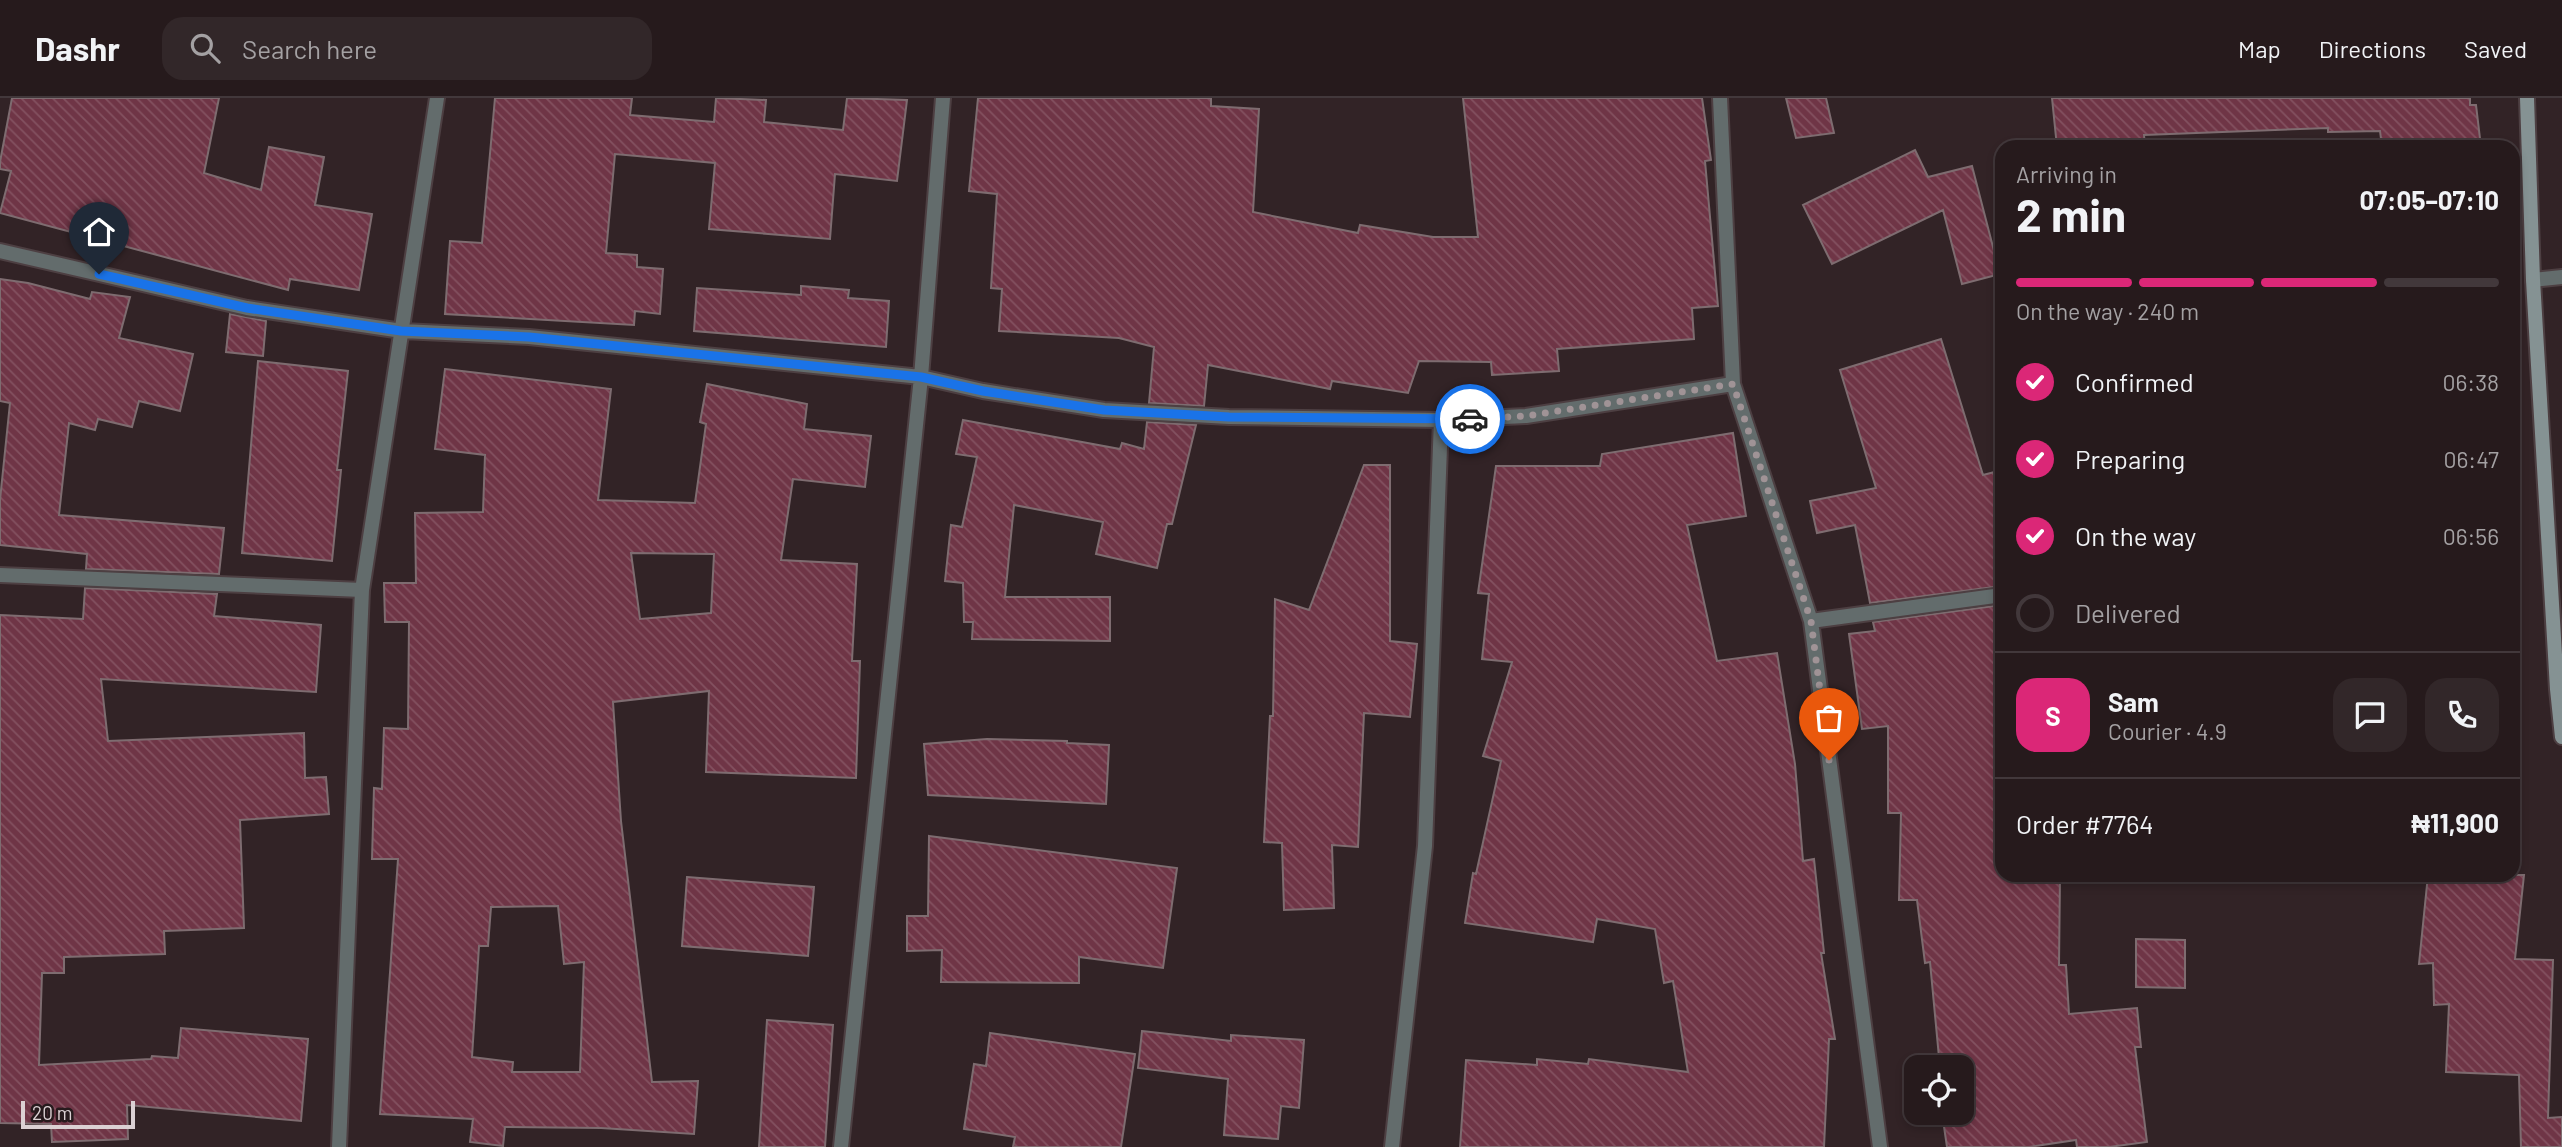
<!DOCTYPE html>
<meta charset="utf-8">
<style>
:root{--surface:#261a1c;--page:#322729;--text:#f1f3f6;--muted:#a4a1a3;--line:#42383b;--accent:#db2777}
body{margin:0;font-family:Barlow,sans-serif;background:var(--page);color:var(--text);height:100vh;display:flex;flex-direction:column;font-size:26px;white-space:nowrap}
*{box-sizing:border-box;margin:0}
p{font-size:23px;color:var(--muted)}
.icon{flex:none;width:38px;height:38px;fill:none;stroke:currentColor;stroke-width:2;stroke-linecap:round;stroke-linejoin:round}
.map{position:relative;flex:1;overflow:hidden}
.drawer{position:absolute;left:1995px;top:42px;width:525px;height:742px;display:flex;flex-direction:column;background:var(--surface);border-radius:21px;box-shadow:0 4px 10px #0003,0 0 0 2px var(--line)}
.drawer>*{flex:none}
.fabs{position:absolute;left:1904px;top:957px;display:grid;gap:14px}
.fabs a{display:grid;place-items:center;width:70px;height:70px;border-radius:14px;background:var(--surface);box-shadow:0 4px 10px #0003,0 0 0 2px var(--line);font-size:35px}
.scale{position:absolute;left:21px;bottom:18px;width:114px;box-sizing:border-box;padding-left:7px;border:4px solid #dbd0d3;border-top:0;font-size:19px;line-height:24px;white-space:nowrap;color:#dbd0d3;-webkit-text-stroke:5px #271a1d;paint-order:stroke}
.pin{position:absolute;display:grid;place-items:center;width:60px;height:60px;color:#fff;margin:-72px -30px;border-radius:50% 50% 50% 0;rotate:-45deg;box-shadow:0 0 7px #0007}
.pin .icon{rotate:45deg}
.courier{position:absolute;display:grid;place-items:center;width:70px;height:70px;margin:-35px;border:5px solid #1a73e8;border-radius:50%;background:#fff;color:#222;box-shadow:0 2px 9px #0007}
.summary em{font-style:normal;font-weight:700}
.summary div{display:flex;flex-direction:column-reverse}
.summary{display:flex;align-items:center;justify-content:space-between;height:119px;padding:0 21px}
h1{font-size:46px;font-weight:700;line-height:52px}
.bar{display:grid;grid-template-columns:repeat(4,1fr);gap:10px 7px;align-content:center;height:84px;padding:0 21px}
.bar i{height:9px;border-radius:5px;background:var(--line)}
.bar .current{background:var(--accent)}
.bar p{grid-column:span 4}
.line{display:flex;align-items:center;gap:18px;padding:0 21px;border-top:2px solid var(--line)}
.line div{flex:1}
.round{display:grid;place-items:center;flex:none;width:74px;height:74px;border-radius:21px;background:var(--page)}
ol{padding:0 21px;list-style:none}
li{display:flex;align-items:center;gap:21px;height:77px}
li p{margin-inline-start:auto}
li .icon{padding:7px;border-radius:50%;background:var(--accent);color:#fff;stroke-width:4}
li:last-child{color:var(--muted)}
li i{width:38px;height:38px;border:4px solid var(--line);border-radius:50%}
header{display:flex;align-items:center;gap:42px;box-sizing:border-box;height:98px;padding:0 35px;background:var(--surface);border-bottom:2px solid var(--line)}
header strong{font-size:33px}
nav{display:flex;gap:38px;margin-inline-start:auto;font-size:24px}
.search{width:490px;height:63px;background:var(--page);display:flex;align-items:center;gap:18px;box-sizing:border-box;padding:0 24px;border-radius:21px;color:var(--muted);font-size:26px}
.map>svg:first-child{display:block}
.building{fill:url(#building-back-hatch);stroke:#7e6c70;stroke-width:2;fill-rule:evenodd}
.lines{fill:none;stroke-linecap:round;stroke-linejoin:round}
.street-casing{stroke:#4d3f42;stroke-width:18}
.secondary-casing{stroke:#4d3f42;stroke-width:18}
.street{stroke:#636c6c;stroke-width:14}
.secondary{stroke:#859293;stroke-width:14}
.done{stroke:#a09396;stroke-width:7;stroke-dasharray:0 12.6}
.route{stroke:#1a73e8;stroke-width:9}
</style>
<header>
<strong>Dashr</strong>
<div class="search"><svg class="icon" aria-label="search" viewBox="0 0 24 24"><circle cx="10" cy="10" r="6"/><path d="M15 15l6 6"/></svg>Search here</div>
<nav><a>Map</a><a>Directions</a><a>Saved</a></nav>
</header>
<div class="map">
<svg width="2562" height="1049" viewBox="0 0 2562 1049">
<defs>
<pattern id="building-back-hatch" width="6" height="6" patternUnits="userSpaceOnUse" patternTransform="scale(1.75)"><rect width="6" height="6" fill="#6f3546"/><path d="M-1 5l2 2M0 0l6 6M5-1l2 2" fill="none" stroke="#835160"/></pattern>
</defs>
<rect width="100%" height="100%" fill="#322326"/>
<path class="building" d="M12,0H219L204,75L261,92L269,49L324,59L315,107L372,116L359,192L290,181L288,192L0,115L11,73L0,71V64Z
M495,0H632L630,17L714,24L716,0L766,2L764,24L843,32L847,0L907,2L897,83L835,76L830,141L709,131L715,65L615,56L606,155L637,157V169L663,171L660,216L635,213L634,227L445,216L450,143L482,145Z
M978,0H1211V8L1259,11L1253,114L1358,135L1360,127L1433,139H1478L1463,0H1702L1711,62L1705,63L1718,208L1692,210L1694,241L1557,251L1559,273L1492,277L1491,264L1419,263L1408,295L1332,283L1330,291L1208,267L1204,308L1149,305L1154,249L1119,240L999,233L1002,191L991,190L997,96L969,93Z
M1786,0H1826L1834,35L1796,40Z
M2052,0H2470V7H2476L2481,49H2382L2380,33L2328,34V30L2144,37L2145,49H2057Z
M1915,52L1928,79L1972,68L2000,176L1962,186L1943,112L1832,166L1803,107Z
M0,181L28,185L90,201L92,194L130,199L119,240L193,256L180,313L139,303L132,329L98,321L95,332L69,325L59,417L224,430L219,476L86,471L87,456L0,447V402L10,305L0,303Z
M801,188L849,192L848,200L889,203L886,249L694,233L697,190L801,197Z
M230,216L266,223L263,258L226,254Z
M1941,241L1983,377L2002,372V488L1870,505L1855,427L1817,435L1810,403L1876,390L1840,272Z
M258,263L348,273L337,372H341L332,463L242,455Z
M445,271L611,291L598,402L695,405L706,326L700,324L707,286L807,306L804,331L871,338L865,389L793,381L781,462L857,466L852,563H860L856,680L706,674L709,593L613,604L621,723L652,984L698,983L694,1036L601,1030L505,1029L503,1048L470,1044L473,1021L380,1016L398,761H372L374,690L382,691L384,630L408,631L409,524H385L384,485H416L415,415L483,414L485,357L435,351ZM631,455L714,456L711,515L640,521ZM558,808L564,866L584,864L580,974H512L513,964L472,959L479,848H488L491,809Z
M963,322L1120,351L1122,345L1144,351L1147,324L1196,327L1172,426H1167L1157,470L1096,456L1103,424L1014,407L1005,499H1110V543L972,541L973,524H964L963,485L945,483L951,427L962,429L977,359L956,356Z
M1733,335L1746,418L1687,427L1717,563L1777,555L1795,666L1803,763L1814,761L1824,855H1821L1835,941H1829L1824,1049H1460L1466,962L1537,967V961L1588,966L1589,961L1688,974L1673,883L1664,885L1655,831L1597,821L1593,844L1465,825L1473,775L1476,776L1501,663L1483,658L1512,564L1482,561L1489,496L1478,495L1496,368H1600L1602,356Z
M1364,367H1390V543L1417,546L1410,619L1364,615L1358,749L1332,747L1334,810L1284,812L1282,745L1264,744L1270,618H1273L1275,501L1309,512Z
M85,490L217,496L214,518L321,527L316,594L101,581L108,643L304,635L305,680L326,679L329,716L240,722L244,830L164,833L165,856L64,859V875H42L39,967L151,961L152,958L178,960L181,930L308,941L301,1023L127,1007L128,1041L52,1044L51,1026L0,1025V517L83,521Z
M2002,507V777H2060L2059,867H2066L2069,916L2137,910L2141,949H2135L2147,1044L2109,1049H2077L2076,1042L2029,1049H1947L1942,1015H1962V970H1940L1930,864L1925,865L1917,802H1899L1901,715H1888V628L1862,631L1849,536L1875,533L1873,524Z
M987,641L1067,643V645L1109,647L1106,706L928,697L924,646Z
M929,738L1177,770L1163,870L1079,859V885L941,884L942,852L907,853V818H928Z
M2428,777H2524L2515,861L2553,862L2548,1020L2562,1019V1049H2521L2519,977L2446,974L2449,906L2434,907L2433,865L2419,866Z
M687,779L814,789L808,858L682,848Z
M2136,841L2185,842V890L2136,889Z
M767,922L833,927L825,1049H759Z
M1142,933L1231,943V937L1304,942L1299,1010L1281,1008L1278,1041L1224,1037L1228,981L1138,970Z
M990,935L1135,956L1121,1049H1013L1015,1039L964,1031L974,966L986,968Z"/>
<g class="lines">
<g class="street-casing">
<path id="street" d="M1720,0L1733,286L1811,523L1880,1049
M0,153L247,210L402,233L529,239L921,279L983,293L1104,312L1229,319L1441,322L1526,318L1733,286
M2533,182L2562,179
M0,477L362,492
M1811,523L2002,497
M339,1049L362,492L437,0
M841,1049L921,279L943,0
M1392,1049L1425,748L1441,322"/>
</g>
<g class="secondary-casing">
<path id="secondary" d="M2527,0L2533,182L2557,591L2562,639"/>
</g>
<use href="#street" class="street"/>
<use href="#secondary" class="secondary"/>
</g>
<g class="lines">
<path class="done" d="M1470,321L1526,318L1733,286L1811,523L1829,662"/>
<path class="route" d="M99,176L247,210L401,233L529,239L921,279L983,293L1104,312L1229,319L1470,321"/>
</g>
</svg>
<div class="fabs">
<a><svg class="icon" aria-label="locate" viewBox="0 0 24 24"><circle cx="12" cy="12" r="6"/><path d="M12 2v4M12 18v4M2 12h4M18 12h4"/></svg></a>
</div>
<div class="scale">20 m</div>
<div class="pin" style="left:1829px;top:662px;background:#ea580c"><svg class="icon" aria-label="bag" viewBox="0 0 24 24"><path d="M5 8h14l-1 12H6zM9 8a3 3 0 0 1 6 0"/></svg></div>
<div class="pin" style="left:99px;top:176px;background:#1f2937"><svg class="icon" aria-label="home" viewBox="0 0 24 24"><path d="M3 11l9-7 9 7M6 9v11h12V9"/></svg></div>
<div class="courier" style="left:1470px;top:321px"><svg class="icon" aria-label="car" viewBox="0 0 24 24"><path d="M5 17H2v-5l4-1 3-4h7l3 4 3 1v5h-3M9 17h6M6 11h13"/><circle cx="7" cy="17" r="2"/><circle cx="17" cy="17" r="2"/></svg></div>
<section class="drawer">
<div class="summary"><div><h1>2 min</h1><p>Arriving in</p></div><em>07:05–07:10</em></div>
<div class="bar"><i class="current"></i><i class="current"></i><i class="current"></i><i></i><p>On the way · 240 m</p></div>
<ol>
<li><svg class="icon" aria-label="check" viewBox="0 0 24 24"><path d="M5 12l5 5 9-10"/></svg>Confirmed<p>06:38</p></li>
<li><svg class="icon" aria-label="check" viewBox="0 0 24 24"><path d="M5 12l5 5 9-10"/></svg>Preparing<p>06:47</p></li>
<li><svg class="icon" aria-label="check" viewBox="0 0 24 24"><path d="M5 12l5 5 9-10"/></svg>On the way<p>06:56</p></li>
<li><i></i>Delivered</li>
</ol>
<div class="line" style="height:126px"><b class="round" style="background:var(--accent);color:#fff">S</b><div><b>Sam</b><p>Courier · 4.9</p></div><a class="round"><svg class="icon" aria-label="chat" viewBox="0 0 24 24"><path d="M4 5h16v11H9l-5 4z"/></svg></a><a class="round"><svg class="icon" aria-label="phone" viewBox="0 0 24 24"><path d="M5 4h4l2 5-3 2q2 4 5 5l2-3 5 2v4C11 20 4 13 5 4z"/></svg></a></div>
<div class="line" style="height:91px"><div>Order #7764</div><b>₦11,900</b></div>
</section>
</div>
